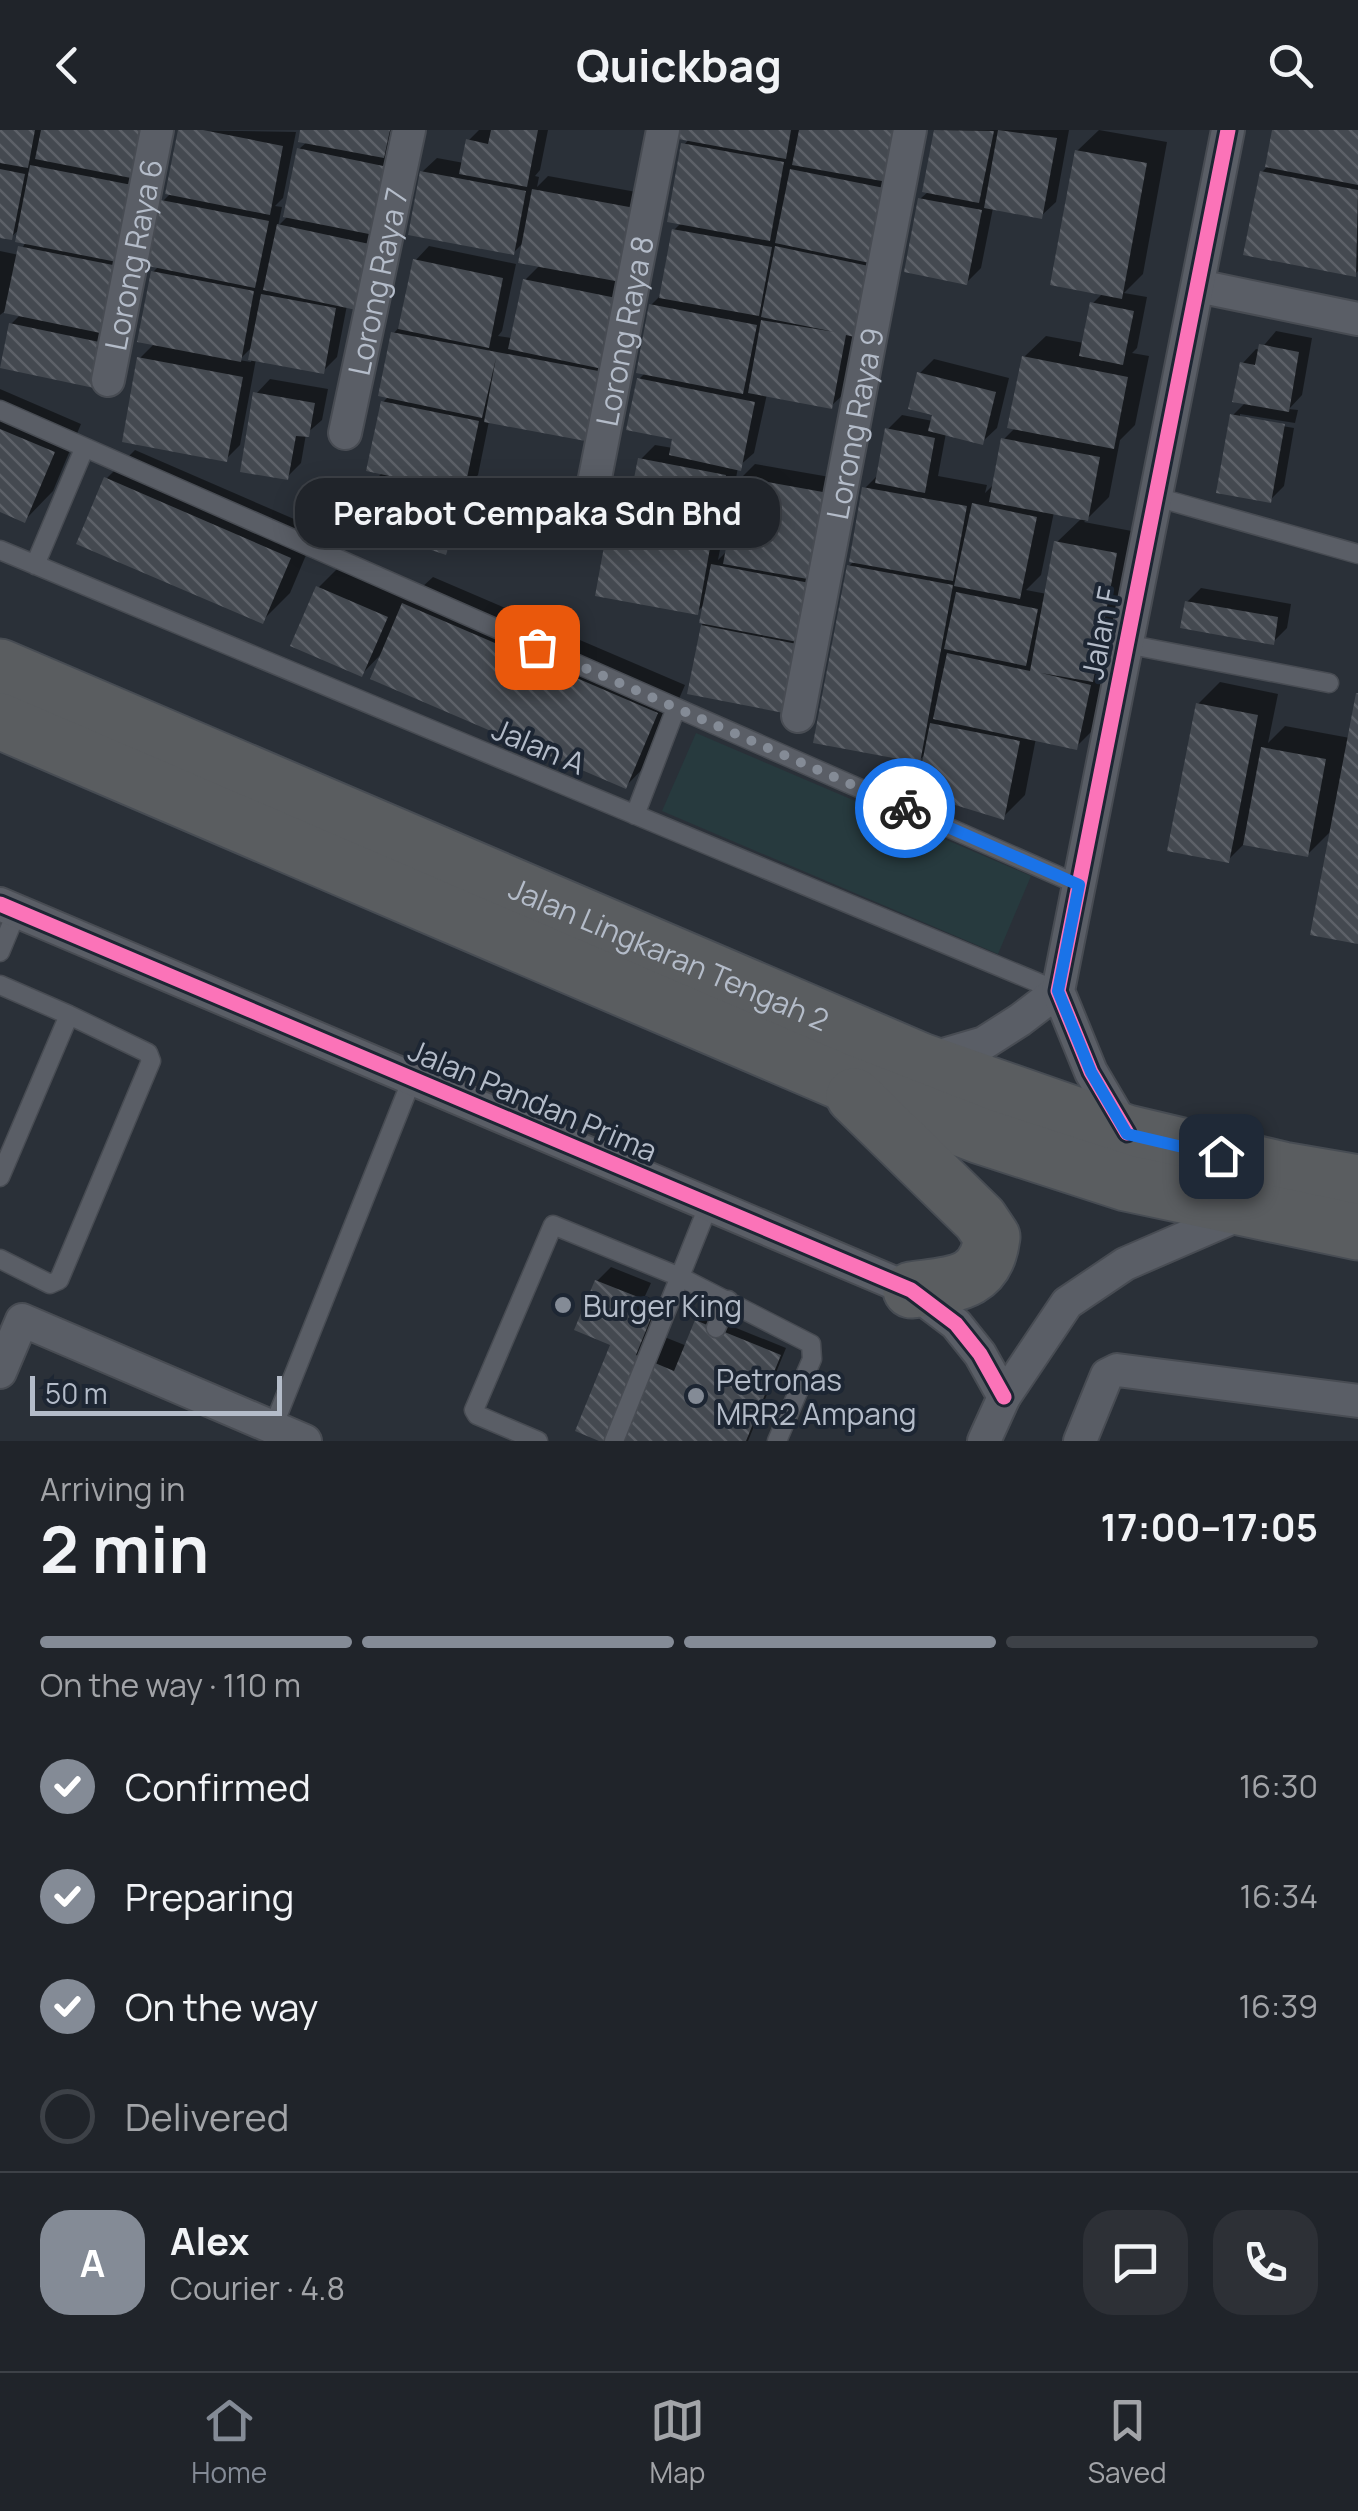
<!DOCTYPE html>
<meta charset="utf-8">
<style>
:root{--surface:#20242a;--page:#2d3036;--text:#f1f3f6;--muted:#a2a4a8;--line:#3d4147;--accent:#848b96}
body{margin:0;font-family:Manrope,sans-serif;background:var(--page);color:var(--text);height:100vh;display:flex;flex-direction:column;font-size:38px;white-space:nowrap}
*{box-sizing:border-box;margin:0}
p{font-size:32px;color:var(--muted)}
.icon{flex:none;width:55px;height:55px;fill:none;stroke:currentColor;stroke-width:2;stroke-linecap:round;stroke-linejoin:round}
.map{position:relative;height:1311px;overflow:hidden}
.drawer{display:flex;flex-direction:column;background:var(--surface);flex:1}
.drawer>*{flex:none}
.scale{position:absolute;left:30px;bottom:25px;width:252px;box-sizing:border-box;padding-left:10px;border:5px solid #b4bcc9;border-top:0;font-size:28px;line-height:35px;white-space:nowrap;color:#b4bcc9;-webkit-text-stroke:8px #1d2633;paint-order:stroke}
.pin{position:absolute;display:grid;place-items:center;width:85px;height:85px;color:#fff;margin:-42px;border-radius:20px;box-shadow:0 5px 15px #0006}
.courier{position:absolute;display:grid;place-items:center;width:100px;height:100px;margin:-50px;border:8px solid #1a73e8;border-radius:50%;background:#fff;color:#222;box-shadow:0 2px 12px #0007}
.bubble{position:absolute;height:70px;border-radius:30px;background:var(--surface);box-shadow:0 5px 25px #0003,0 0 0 2px var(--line);font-size:32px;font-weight:700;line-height:70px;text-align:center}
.summary em{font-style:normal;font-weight:700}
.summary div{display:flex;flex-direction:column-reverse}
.summary{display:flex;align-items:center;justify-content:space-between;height:170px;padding:0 40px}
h1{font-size:65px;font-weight:700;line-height:75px}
.bar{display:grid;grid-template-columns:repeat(4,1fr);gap:15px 10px;align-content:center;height:120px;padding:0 40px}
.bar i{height:12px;border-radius:8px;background:var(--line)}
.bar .active{background:var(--accent)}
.bar p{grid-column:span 4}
.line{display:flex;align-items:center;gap:25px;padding:0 40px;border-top:2px solid var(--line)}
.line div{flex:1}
.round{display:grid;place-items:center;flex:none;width:105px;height:105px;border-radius:30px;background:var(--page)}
ol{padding:0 40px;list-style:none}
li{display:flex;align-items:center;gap:30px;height:110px}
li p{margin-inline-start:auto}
li .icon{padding:10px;border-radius:50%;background:var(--accent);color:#fff;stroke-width:4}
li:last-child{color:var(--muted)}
li i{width:55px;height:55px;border:5px solid var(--line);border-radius:50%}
header{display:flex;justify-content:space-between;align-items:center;height:130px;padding:0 40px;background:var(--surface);font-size:45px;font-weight:700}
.dock{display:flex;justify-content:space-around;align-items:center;height:140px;border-top:2px solid var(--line);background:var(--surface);font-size:28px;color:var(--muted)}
.dock a{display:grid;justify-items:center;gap:5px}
.dock .active{color:var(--accent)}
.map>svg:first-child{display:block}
.green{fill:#273a3e}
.shadow{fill:#0007;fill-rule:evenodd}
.building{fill:url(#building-back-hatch)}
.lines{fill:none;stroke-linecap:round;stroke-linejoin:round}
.lane-casing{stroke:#484c53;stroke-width:21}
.street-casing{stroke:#484c53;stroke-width:36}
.highway-casing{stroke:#474c53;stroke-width:59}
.lane{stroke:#5a5e66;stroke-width:18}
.street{stroke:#5a5e66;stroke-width:32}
.highway{stroke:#5a5d60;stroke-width:55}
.cycleway-casing{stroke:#1d2633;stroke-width:21}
.cycleway{stroke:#fb73b8;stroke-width:15}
.done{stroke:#848b96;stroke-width:10;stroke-dasharray:0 18}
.route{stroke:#1a73e8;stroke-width:12}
.poi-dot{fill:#848b96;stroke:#1d2633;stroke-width:4}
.labels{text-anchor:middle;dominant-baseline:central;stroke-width:8;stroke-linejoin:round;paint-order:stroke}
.street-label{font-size:30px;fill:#b4bcc9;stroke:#1d2633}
.poi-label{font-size:30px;fill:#b4bcc9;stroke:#1d2633;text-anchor:start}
</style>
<header><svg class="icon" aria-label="back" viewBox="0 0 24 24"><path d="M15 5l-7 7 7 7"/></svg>Quickbag<svg class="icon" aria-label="search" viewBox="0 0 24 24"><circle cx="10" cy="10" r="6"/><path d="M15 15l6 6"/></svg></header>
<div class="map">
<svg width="1358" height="1311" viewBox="0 0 1358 1311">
<defs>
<pattern id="building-back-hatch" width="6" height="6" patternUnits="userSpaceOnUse" patternTransform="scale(2.5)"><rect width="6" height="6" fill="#444950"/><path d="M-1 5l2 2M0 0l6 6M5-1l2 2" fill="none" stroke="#5d6168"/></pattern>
</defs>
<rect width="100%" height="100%" fill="#2a3038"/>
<path class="green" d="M696,603L1031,746L998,824L662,681Z"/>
<path class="shadow" d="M0,0H157L108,241L11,194L21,184L5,181L0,185V121L19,125L26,111L21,98L11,107L0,105Z
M180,0L296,2L283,68L275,76L282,77L278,96L288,86L299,19L308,11L303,0H400L401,23L347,175L337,227L323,241L256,229L240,315L226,329L140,228L155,213L153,142L159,136L163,71L171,63ZM254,215L251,232L239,230Z
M479,0H548L540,40L535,46L539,47L537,57L548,46L653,65L610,296L489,291L478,345L462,361L474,365L460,408L446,422L374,351L383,342V272L389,266L394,203L402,194L415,131L429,116L516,134L502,201L498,206L511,208L525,150L540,135L525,111L514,122L422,42L437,28L464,33L468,11Z
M682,0H913L846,262L831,276L767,264L754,323L738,337L735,354L755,334L847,350L802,567L690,562L706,473L697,482L609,401L615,395L613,372L627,358L635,359L641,329L655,315L673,318L675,308L639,249L646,242L651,175L662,164L674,100L682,92L684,15L690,8ZM732,394L728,420L718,430L723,404Z
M937,0H1069L1056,72L1041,86L993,78L981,138L967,152L920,69L929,61L925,60Z
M1099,0L1167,12L1143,144L1124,163L1147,167L1137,218L1132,223L1149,226L1135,295L1120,310L1109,367L1084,392L1137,402L1098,595L1076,617L1036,608L1025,665L1003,687L927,623L919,630L849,436L855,430L865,358L879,344L888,299L902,285L933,291L935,283L920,243L934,229L1009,248L997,298L982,312L946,303L938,346L987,355L985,363L995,353L1004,309L1016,297L1024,227L1046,206L1084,213L1092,174L1103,163L1077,21ZM1054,382L1082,388L1057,412L1047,464L1026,460L1041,445Z
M1275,0H1358V141L1355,144L1262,42L1268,36Z
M1276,201L1312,208L1302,265L1289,279L1298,280L1295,293L1240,284V289L1294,298L1284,356L1270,370L1232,286L1246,272L1242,234L1256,219L1260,220Z
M270,249L328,259L322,290L306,304L301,333L287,347L256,264Z
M0,259L81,294L53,361L25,390L0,379Z
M135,320L317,399L290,463L262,491L106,349Z
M347,429L409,469L433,447L685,555L654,627L626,656L385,520L362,544L318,458Z
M1201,458L1291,474L1287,498L1273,512L1187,472Z
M1220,552L1278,564L1268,613L1285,596L1350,608L1358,566V811L1332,700L1307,725L1245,713L1228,730L1198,574Z
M611,1137L651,1153L645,1166L664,1173L652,1202L687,1216L697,1191L704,1185L786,1218L748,1311H606L614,1213L597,1151Z"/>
<path class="building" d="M0,0H35L28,38L0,33Z
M41,0H146L136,49L35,29Z
M178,0H203L283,16L270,85L165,64Z
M300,0H390L384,28L298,12Z
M491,0H538L527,57L459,44L466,9L488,14Z
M679,0H791L786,29L678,9Z
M799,0H902L893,53L792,35Z
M934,0L994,1L979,73L922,62Z
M998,0L1057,8L1042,89L984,78Z
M1272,0H1358V55L1265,37Z
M681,13L784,32L770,111L667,92Z
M297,18L388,37L374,105L283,87Z
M1075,20L1147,33L1122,169L1050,155Z
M30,35L137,56L122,133L15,112Z
M0,39L25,44L12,110L0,108Z
M790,39L894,60L879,135L775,113Z
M420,41L526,61L514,125L408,105Z
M1260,41L1358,60L1356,147L1243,125Z
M532,59L640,79L626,153L518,133Z
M918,68L982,80L967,155L904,142Z
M161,70L269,91L255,158L148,136Z
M277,94L374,115L361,181L263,160Z
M672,99L772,117L759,186L659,168Z
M18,116L123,137L110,205L4,183Z
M775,116L878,138L863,209L846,205L832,279L748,263L761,190L835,202L761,187Z
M413,129L503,148L489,218L398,199Z
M151,141L254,161L241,232L137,212Z
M523,149L626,170L612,241L508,219Z
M261,164L336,178L324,244L248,230Z
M1090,172L1134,181L1123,235L1079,226Z
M649,174L757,195L743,264L636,243Z
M9,193L104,213L94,258L0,238Z
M391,202L609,243L596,313L484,292L496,228L482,288L378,266Z
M1259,214L1299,222L1289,282L1232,272L1240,232L1255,235Z
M1022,226L1128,247L1114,319L1007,298Z
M137,227L243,247L227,332L122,312Z
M917,242L996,262L983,315L928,301L932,285L908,279Z
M637,248L755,272L741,341L669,325L672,309L626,300Z
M253,262L315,273L309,307L296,306L288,350L240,342Z
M381,271L479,291L464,362L366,341Z
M1230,284L1285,294L1271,373L1216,363Z
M885,298L935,308L925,363L875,353Z
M0,299L55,322L25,393L0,382Z
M1001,308L1100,327L1088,391L989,372Z
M638,328L726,345L714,417L605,396L610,371L629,374Z
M104,347L291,428L263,494L76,414Z
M739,347L834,364L819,451L723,434Z
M372,350L461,379L446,425L358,395Z
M862,357L967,376L953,451L849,432Z
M972,373L1037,387L1020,469L954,456Z
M607,400L710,418L698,485L595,466Z
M1054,411L1117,423L1093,552L1041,543L1091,555L1077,620L933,589L947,523L1030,541Z
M711,434L820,455L808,514L699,493Z
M847,435L953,455L920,633L813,613Z
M316,456L388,487L362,547L290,516Z
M956,462L1038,479L1026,536L944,519Z
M1185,471L1278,487L1274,515L1180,498Z
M402,473L658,583L626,659L370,549Z
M701,495L802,515L789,584L687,564Z
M1356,563H1358V814L1310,805Z
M1196,573L1258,585L1229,733L1167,721Z
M930,593L1020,611L1004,690L916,663Z
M1261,617L1326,629L1308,727L1243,715Z
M595,1150L638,1167L633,1181L651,1188L636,1225L674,1241L695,1190L781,1225L746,1311H599L575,1301L610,1215L574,1200Z"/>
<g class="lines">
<g class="lane-casing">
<path id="lane" d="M0,280L1079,755
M1156,367L1358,424
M0,420L1058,861
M35,435L84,319
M1126,514L1329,553
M635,685L676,578
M0,822L17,781
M0,855L69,885L0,1047
M0,1129L50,1154L59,1150L151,931L148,923L69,885
M716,1198L728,1170
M273,1297L412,949
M538,1311L477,1285L474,1280L553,1095L680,1147L811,1214L812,1229L777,1311
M614,1311L709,1074"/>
</g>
<g class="street-casing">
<g id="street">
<path d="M1198,156L1358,189"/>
<path id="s1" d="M108,250L157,0"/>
<path id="s2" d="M345,303L409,0"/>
<path id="s3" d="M585,399L663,0"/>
<path id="s4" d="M798,586L910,0"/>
<path d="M0,774L911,1160L956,1194L980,1224L1004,1267"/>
<path d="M926,930L984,913L1020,890L1058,861"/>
<path d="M1127,1003L1091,942L1058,861L1228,0"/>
<path d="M0,1242L22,1190L305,1311"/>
<path d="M984,1311L1004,1267L1067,1173L1125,1134L1247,1081"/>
<path d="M1080,1311L1107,1245L1117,1240L1358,1271"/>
</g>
</g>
<g class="highway-casing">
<g id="highway">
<path id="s5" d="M0,537L921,931L1127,1003L1283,1040L1358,1053"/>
<path d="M0,591L839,951L981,1006L1126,1053L1358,1102"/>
<path d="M854,966L980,1089L992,1107C986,1156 952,1154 911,1160"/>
</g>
</g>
<use href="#lane" class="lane"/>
<use href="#street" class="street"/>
<use href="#highway" class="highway"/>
<g class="cycleway-casing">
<path id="cycleway" d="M0,774L911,1160L956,1194L980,1224L1004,1267
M1127,1003L1091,942L1058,861L1228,0"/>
</g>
<use href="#cycleway" class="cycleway"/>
</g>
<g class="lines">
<path class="done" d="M537,517L905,678"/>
<path class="route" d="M905,678L1079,755L1058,861L1091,942L1127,1004L1221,1026"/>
</g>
<g class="poi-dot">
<circle cx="563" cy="1175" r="10"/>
<circle cx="696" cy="1266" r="10"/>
</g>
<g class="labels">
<g class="street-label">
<text stroke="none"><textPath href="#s1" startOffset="128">Lorong Raya 6</textPath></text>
<text stroke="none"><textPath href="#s2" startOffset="155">Lorong Raya 7</textPath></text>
<text stroke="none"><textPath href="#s3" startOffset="202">Lorong Raya 8</textPath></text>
<text stroke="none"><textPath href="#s4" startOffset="298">Lorong Raya 9</textPath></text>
<text transform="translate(1100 503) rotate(-79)">Jalan F</text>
<text transform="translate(539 616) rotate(23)">Jalan A</text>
<text stroke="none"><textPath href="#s5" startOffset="728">Jalan Lingkaran Tengah 2</textPath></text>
<text transform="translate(533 970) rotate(23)">Jalan Pandan Prima</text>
</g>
<g class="poi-label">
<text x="583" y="1175">Burger King</text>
<text x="716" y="1249">Petronas<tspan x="716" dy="34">MRR2 Ampang</tspan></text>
</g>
</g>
</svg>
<div class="scale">50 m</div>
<div class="pin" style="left:537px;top:517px;background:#ea580c"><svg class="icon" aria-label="bag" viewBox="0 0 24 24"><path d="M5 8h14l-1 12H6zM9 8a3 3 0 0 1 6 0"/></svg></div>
<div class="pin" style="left:1221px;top:1026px;background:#1f2937"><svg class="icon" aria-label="home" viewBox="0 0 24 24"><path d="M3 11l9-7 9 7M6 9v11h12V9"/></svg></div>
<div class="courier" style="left:905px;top:678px"><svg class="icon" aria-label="bike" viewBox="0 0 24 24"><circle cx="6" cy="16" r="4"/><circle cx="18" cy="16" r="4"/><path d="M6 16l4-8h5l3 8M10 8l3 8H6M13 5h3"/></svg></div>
<div class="bubble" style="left:295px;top:348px;width:485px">Perabot Cempaka Sdn Bhd</div>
</div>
<section class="drawer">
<div class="summary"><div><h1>2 min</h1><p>Arriving in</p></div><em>17:00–17:05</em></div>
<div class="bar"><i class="active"></i><i class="active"></i><i class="active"></i><i></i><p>On the way · 110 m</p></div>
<ol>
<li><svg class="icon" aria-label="check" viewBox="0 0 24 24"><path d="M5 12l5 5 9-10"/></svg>Confirmed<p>16:30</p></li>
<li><svg class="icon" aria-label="check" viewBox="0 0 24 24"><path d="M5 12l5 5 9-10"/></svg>Preparing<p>16:34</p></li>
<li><svg class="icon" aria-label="check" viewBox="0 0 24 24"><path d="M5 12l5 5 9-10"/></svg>On the way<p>16:39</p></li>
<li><i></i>Delivered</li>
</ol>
<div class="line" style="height:180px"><b class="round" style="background:var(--accent);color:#fff">A</b><div><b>Alex</b><p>Courier · 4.8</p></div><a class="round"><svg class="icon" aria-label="chat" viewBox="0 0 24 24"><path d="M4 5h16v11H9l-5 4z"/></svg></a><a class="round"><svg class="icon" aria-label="phone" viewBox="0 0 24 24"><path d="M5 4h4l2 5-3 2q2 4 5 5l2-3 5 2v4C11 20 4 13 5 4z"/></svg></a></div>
</section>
<nav class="dock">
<a class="active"><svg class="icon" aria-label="home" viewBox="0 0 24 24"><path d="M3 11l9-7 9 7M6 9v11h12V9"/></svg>Home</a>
<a><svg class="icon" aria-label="map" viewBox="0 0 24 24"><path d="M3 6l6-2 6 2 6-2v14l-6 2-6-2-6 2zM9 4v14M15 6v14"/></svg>Map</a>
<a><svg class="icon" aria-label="saved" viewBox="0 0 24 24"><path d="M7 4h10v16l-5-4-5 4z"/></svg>Saved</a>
</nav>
